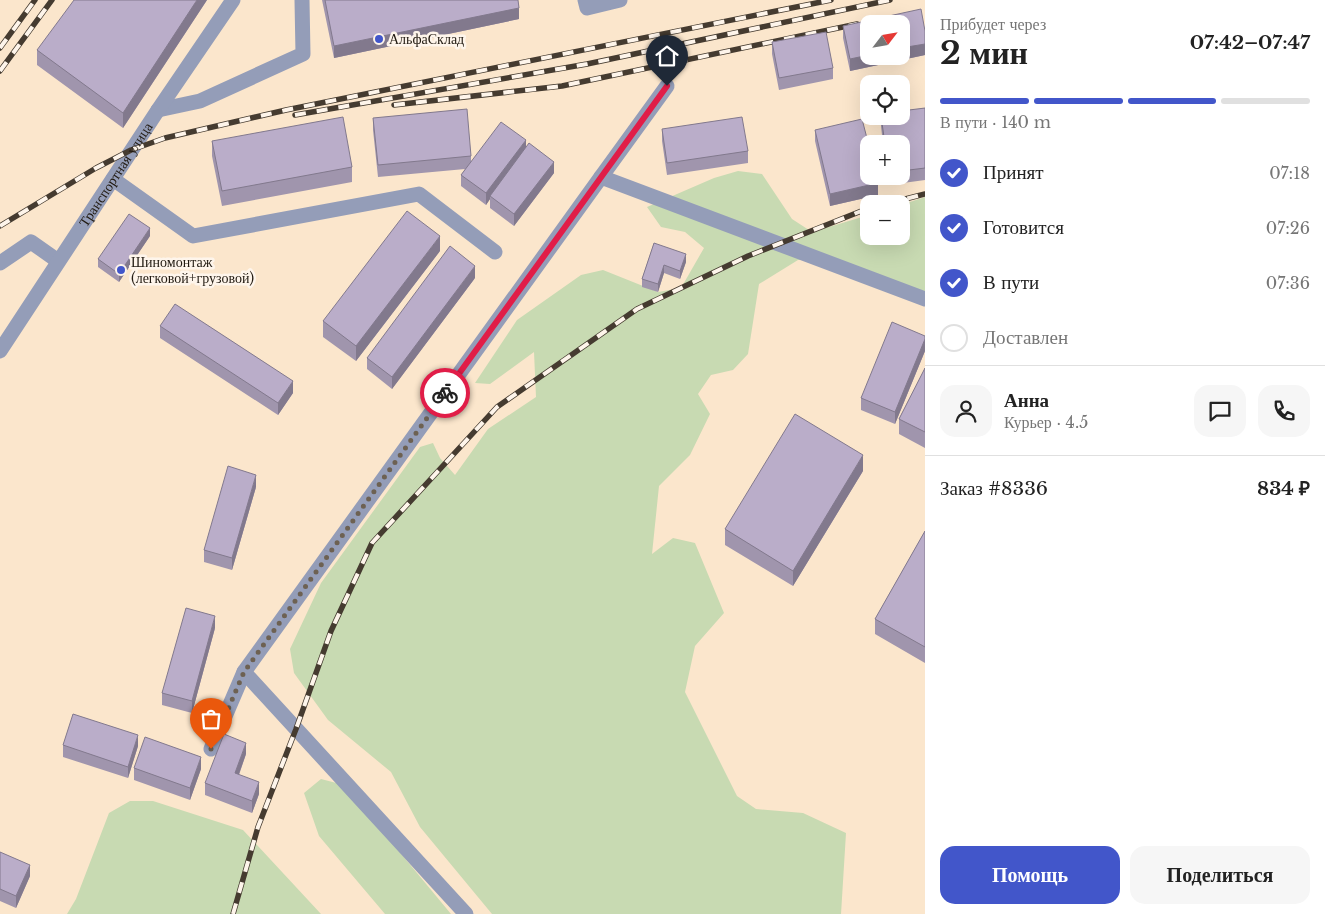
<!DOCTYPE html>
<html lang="ru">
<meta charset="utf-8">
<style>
:root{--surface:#fff;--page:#f6f6f6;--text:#222;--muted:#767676;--line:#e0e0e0;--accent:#4256ca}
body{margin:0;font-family:"Libre Baskerville",serif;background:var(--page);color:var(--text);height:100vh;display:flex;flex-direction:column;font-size:19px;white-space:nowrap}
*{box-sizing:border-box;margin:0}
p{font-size:16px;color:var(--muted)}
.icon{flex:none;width:28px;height:28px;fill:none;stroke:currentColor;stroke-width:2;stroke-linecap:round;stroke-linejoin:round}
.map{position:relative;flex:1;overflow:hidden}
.panel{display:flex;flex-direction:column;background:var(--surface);width:400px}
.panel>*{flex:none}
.needle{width:32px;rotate:59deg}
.controls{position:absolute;left:860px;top:15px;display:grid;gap:10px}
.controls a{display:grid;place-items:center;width:50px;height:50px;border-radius:10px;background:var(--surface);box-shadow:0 5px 20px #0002;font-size:25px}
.pin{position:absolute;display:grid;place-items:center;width:42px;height:42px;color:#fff;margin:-51px -21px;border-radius:50% 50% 50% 0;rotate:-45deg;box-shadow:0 0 5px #0007}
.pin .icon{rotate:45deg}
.courier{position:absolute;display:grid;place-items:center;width:50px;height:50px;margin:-25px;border:4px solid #e11d48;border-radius:50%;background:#fff;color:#222;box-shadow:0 1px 6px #0007}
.summary em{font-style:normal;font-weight:700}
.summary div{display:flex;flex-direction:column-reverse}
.summary{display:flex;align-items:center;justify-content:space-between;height:85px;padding:0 15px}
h1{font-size:32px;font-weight:700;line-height:38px}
.bar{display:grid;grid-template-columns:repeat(4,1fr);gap:8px 5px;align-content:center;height:60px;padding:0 15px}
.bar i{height:6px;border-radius:4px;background:var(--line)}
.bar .selected{background:var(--accent)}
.bar p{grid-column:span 4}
.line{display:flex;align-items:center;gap:12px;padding:0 15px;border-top:1px solid var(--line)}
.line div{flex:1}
.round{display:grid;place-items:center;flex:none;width:52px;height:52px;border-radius:15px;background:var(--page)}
ol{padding:0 15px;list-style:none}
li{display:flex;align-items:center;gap:15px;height:55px}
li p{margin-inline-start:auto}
li .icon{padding:5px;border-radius:50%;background:var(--accent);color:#fff;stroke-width:4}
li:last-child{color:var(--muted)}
li i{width:28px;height:28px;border:2px solid var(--line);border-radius:50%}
.cta{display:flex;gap:10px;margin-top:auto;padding:10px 15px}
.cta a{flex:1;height:58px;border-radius:15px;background:var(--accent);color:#fff;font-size:20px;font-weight:700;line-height:58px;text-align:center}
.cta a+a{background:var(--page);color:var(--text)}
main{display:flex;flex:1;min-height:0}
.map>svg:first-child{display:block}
.green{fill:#c8dab2}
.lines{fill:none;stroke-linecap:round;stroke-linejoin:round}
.minor{stroke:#949db8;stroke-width:15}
.rail-casing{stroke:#453b30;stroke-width:5.5}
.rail{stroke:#fef5eb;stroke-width:4;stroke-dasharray:11;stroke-linecap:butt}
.wall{fill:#a095ad}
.shaded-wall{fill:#82798d}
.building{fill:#baadc9;stroke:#82798d}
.done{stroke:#6d6152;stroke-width:5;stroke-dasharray:0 9}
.route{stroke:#e11d48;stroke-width:6}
.poi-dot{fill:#4256ca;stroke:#fef5eb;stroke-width:2}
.labels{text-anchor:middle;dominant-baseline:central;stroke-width:5;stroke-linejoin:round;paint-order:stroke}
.poi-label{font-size:14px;fill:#201910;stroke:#fef5eb;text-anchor:start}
.street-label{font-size:14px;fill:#201910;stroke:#fef5eb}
</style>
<main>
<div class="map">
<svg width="925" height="914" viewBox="0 0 925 914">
<rect width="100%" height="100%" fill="#fbe6cc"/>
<path class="green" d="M738,171L762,174L792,219L812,232L869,215V236H901V205L925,197V305L822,260H798L759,284L748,354L733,370L711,375L698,394L710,414L690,455L659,486L652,554L673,538L695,543L724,613L695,646L685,692L737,796L756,809L803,813L846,833L841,914H492L420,827L391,772L328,720L294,673L290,649L321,583L420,447L433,443L440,458L455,475L488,429L536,397L534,352L490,384L475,383L517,320L581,275L603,270L658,292L681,288L704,248L685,232L661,227L647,207L714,178Z
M321,779L344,785L451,914H385L319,836L304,793Z
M130,801H153L243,830L321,914H67L76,899L109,813Z"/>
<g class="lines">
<g class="minor">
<path d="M585,0L587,8L620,0"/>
<path d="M158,110L200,101L303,54L302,0"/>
<path d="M601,177L667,86"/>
<path d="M113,179L193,236L419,194L495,252"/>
<path d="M0,263L31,242L58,261"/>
<path id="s1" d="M0,351L158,110L233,0"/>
<path d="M244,672L466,914"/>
<path d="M211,749L244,672L601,177L925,299"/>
</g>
<g class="rail-casing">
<path id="rail" d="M0,48L35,0
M0,71L52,0
M394,105L562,86L857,24
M295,115L587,64L890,0
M886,204L925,194
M0,226L96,168L131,150L165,138L286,110L831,0
M233,914L258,827L296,729L331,631L372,543L497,407L637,309L748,256L869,208"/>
</g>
<use href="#rail" class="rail"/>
</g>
<path class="wall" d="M207,0L123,128L37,65V50Z
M322,0H518L519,19L334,58Z
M843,26L925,31V55L850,71L843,38Z
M772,42L833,68V79L779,90L772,54Z
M925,108V180L888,185L887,176H901V144H883L881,126V116Z
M373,118L471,156V161L526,147L554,173L514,226L490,208V199L486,205L461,186V175L465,169L378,177L373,130Z
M662,129L748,151V163L667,175L662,141Z
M815,130L878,195L830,206L815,141Z
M212,141L352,167V182L222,206L212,156Z
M150,236L119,282L98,267V259Z
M654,243L686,262L680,279L664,273L658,292L642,287V279Z
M440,251L356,361L323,337V321Z
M475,278L392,389L367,369V358Z
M160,326L293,393L278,415L160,338Z
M925,336V351L895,424L861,410V398Z
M925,368V448L899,434V419Z
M863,471L793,586L725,545V529Z
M256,487L232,570L204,562V550Z
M925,531V663L875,634V619Z
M215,628L192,713L162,705V693Z
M63,745L138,746L128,778L63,757Z
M246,754L239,775L259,794L252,813L205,795V783Z
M134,768L201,769L190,800L134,780Z
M0,852L30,876L16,908L0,901Z"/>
<path class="shaded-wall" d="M197,0H207L123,128V113Z
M519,8V19L334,58V46Z
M925,44V55L850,71V59L869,55V56H901V48Z
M526,140V152L490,196V199L486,205V193Z
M554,162V173L514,226V214Z
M878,183V195L830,206V194Z
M150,228V236L119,282V274Z
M440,236V251L356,361V346Z
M686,254V262L680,279V271Z
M664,265V273L658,292V284Z
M475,266V278L392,389V377Z
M925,339V351L895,424V412Z
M293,381V393L278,415V403Z
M863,455V471L793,586V571Z
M256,475V487L232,570V558Z
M215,616V628L192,713V701Z
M138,735V746L128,778V767Z
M246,743V754L235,785V773Z
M201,757V769L190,800V788Z
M259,782V794L252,813V801Z
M30,865V876L16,908V896Z"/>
<path class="building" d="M74,0H197L123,113L37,50Z
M325,0H518L519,8L334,46Z
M921,9L925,31V44L901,48V24H869V55L850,59L843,26Z
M826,32L833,68L779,78L772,42Z
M925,108V168L901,171V144H885L881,116H901V111Z
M467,109L471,156L378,165L373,118Z
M343,117L352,167L222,191L212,141Z
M742,117L748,151L667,163L662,129Z
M862,119L869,146V176H876L878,183L830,194L815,130Z
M501,122L526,140L486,193L461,175Z
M529,143L554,162L514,214L490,196Z
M407,211L440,236L356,346L323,321Z
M129,214L150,228L119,274L98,259Z
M654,243L686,254L680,271L664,265L658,284L642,279Z
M450,246L475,266L392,377L367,358Z
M175,304L293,381L278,403L160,326Z
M892,322L925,336V339L895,412L861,398Z
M925,368V432L899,419Z
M795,414L863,455L793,571L725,529Z
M228,466L256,475L232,558L204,550Z
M925,531V647L875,619Z
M186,608L215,616L192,701L162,693Z
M73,714L138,735L128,767L63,745Z
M224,734L246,743L235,773L259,782L252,801L205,783Z
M145,737L201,757L190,788L134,768Z
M0,852L30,865L16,896L0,889Z"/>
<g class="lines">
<path class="done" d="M211,749L244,672L445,393"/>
<path class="route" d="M445,393L667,86"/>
</g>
<g class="poi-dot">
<circle cx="379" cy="39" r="5"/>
<circle cx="121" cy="270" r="5"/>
</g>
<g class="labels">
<g class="poi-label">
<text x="389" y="39">АльфаСклад</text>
<text x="131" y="262">Шиномонтаж<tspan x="131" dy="16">(легковой+грузовой)</tspan></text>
</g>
<g class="street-label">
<text stroke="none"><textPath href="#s1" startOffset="211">Транспортная улица</textPath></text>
</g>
</g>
</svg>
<div class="controls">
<a><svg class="needle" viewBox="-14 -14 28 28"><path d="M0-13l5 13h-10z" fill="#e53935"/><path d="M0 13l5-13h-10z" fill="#767676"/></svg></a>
<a><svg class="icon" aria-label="locate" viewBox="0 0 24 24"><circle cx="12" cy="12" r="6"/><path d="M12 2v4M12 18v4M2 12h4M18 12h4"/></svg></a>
<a>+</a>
<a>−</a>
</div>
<div class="pin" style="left:211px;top:749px;background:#ea580c"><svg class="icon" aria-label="bag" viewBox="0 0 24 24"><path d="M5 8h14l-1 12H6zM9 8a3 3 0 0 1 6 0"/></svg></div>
<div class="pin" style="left:667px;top:86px;background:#1f2937"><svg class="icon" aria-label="home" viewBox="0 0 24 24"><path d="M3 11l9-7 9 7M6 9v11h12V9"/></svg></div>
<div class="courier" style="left:445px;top:393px"><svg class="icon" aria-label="bike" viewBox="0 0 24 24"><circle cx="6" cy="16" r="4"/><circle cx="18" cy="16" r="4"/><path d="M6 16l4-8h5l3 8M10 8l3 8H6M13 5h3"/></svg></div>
</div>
<section class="panel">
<div class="summary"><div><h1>2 мин</h1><p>Прибудет через</p></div><em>07:42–07:47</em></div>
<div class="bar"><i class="selected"></i><i class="selected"></i><i class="selected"></i><i></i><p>В пути · 140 m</p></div>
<ol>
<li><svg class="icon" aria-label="check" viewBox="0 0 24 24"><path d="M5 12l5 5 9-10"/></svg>Принят<p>07:18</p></li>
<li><svg class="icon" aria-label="check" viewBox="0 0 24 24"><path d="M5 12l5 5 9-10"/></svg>Готовится<p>07:26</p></li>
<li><svg class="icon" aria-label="check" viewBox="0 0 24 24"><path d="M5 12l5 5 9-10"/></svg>В пути<p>07:36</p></li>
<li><i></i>Доставлен</li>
</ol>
<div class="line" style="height:90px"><a class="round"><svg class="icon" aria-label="person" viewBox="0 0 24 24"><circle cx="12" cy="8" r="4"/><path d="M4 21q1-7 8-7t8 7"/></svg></a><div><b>Анна</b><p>Курьер · 4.5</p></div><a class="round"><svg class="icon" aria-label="chat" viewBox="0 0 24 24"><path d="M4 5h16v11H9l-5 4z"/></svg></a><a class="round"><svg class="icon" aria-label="phone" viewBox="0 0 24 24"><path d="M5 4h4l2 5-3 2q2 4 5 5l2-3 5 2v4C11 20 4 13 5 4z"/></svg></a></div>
<div class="line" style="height:65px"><div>Заказ #8336</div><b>834 ₽</b></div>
<div class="cta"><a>Помощь</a><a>Поделиться</a></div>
</section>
</main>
